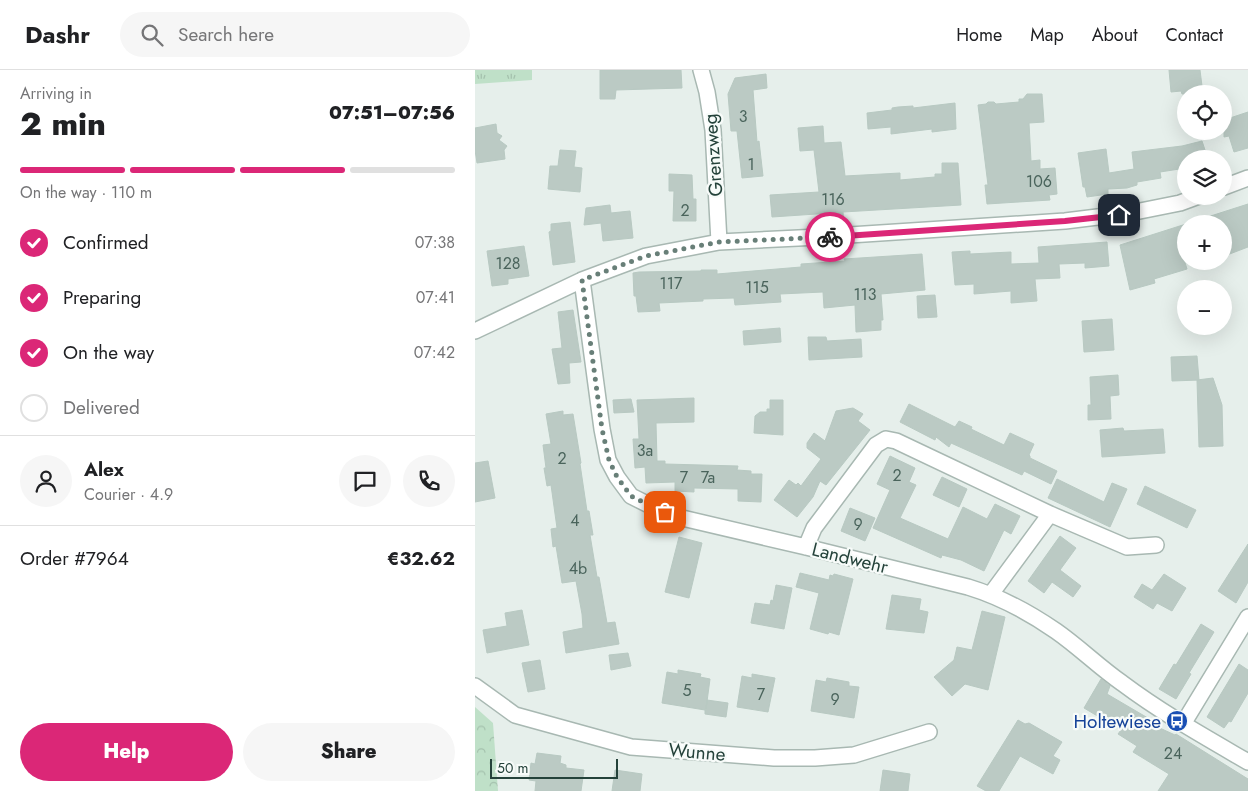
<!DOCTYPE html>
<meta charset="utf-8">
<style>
:root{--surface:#fff;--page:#f6f6f6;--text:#202124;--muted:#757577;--line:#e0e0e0;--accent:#db2777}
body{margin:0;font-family:Jost,sans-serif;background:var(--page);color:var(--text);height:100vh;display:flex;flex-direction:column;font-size:19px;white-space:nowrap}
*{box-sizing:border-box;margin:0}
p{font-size:16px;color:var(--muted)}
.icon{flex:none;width:28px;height:28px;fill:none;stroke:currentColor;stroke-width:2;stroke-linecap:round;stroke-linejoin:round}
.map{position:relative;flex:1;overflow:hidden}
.details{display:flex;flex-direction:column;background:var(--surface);width:475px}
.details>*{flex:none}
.buttons{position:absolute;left:702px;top:15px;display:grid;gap:10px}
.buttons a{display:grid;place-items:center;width:55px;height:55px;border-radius:50%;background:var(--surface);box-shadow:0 5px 20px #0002;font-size:25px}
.scale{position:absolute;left:15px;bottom:12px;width:128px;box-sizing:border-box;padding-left:5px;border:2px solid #24423a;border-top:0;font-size:14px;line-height:18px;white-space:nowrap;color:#24423a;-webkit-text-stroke:4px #f7fbf9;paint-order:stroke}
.pin{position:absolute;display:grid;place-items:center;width:42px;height:42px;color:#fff;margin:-21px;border-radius:10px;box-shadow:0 2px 8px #0006}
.courier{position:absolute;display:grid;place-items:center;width:50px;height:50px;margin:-25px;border:4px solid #db2777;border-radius:50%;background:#fff;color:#222;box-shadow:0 1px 6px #0007}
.overview em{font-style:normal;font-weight:800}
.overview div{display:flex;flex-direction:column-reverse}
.overview{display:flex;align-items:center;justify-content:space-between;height:85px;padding:0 20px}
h1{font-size:32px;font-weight:800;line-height:38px}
.bar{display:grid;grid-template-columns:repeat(4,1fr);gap:8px 5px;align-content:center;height:60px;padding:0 20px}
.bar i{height:6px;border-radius:4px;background:var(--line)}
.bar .current{background:var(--accent)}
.bar p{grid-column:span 4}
.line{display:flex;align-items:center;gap:12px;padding:0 20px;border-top:1px solid var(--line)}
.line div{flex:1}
.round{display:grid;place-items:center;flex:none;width:52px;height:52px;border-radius:26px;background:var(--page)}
ol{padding:0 20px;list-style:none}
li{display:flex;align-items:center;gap:15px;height:55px}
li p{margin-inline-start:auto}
li .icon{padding:5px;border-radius:50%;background:var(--accent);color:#fff;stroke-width:4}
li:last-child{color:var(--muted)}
li i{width:28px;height:28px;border:2px solid var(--line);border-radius:50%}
.button{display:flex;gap:10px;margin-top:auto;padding:10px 20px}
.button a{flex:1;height:58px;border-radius:30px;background:var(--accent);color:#fff;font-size:20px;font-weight:800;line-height:58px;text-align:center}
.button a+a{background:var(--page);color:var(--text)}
header{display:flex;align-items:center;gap:30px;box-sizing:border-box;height:70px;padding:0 25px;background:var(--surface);border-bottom:1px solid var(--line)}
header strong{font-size:24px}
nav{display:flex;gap:28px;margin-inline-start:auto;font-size:18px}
.search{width:350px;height:45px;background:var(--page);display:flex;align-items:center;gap:12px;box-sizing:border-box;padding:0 18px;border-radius:28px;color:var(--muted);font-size:19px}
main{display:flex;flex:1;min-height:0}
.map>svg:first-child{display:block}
.grass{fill:url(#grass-tufts)}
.forest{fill:url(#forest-crowns)}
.building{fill:#bbcac4;stroke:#b8c9c2}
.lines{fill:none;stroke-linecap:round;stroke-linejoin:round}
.street-casing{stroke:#a8b8b2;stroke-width:18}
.street{stroke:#fff;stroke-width:15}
.done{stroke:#687f78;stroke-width:5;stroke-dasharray:0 9}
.route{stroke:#db2777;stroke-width:6}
.labels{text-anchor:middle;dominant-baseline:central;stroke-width:4.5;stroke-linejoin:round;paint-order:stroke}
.number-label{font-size:16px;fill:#4a645c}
.street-label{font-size:19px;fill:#24423a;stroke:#f7fbf9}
.transit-label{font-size:19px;fill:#164399;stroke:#f7fbf9;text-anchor:end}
</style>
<header>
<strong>Dashr</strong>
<div class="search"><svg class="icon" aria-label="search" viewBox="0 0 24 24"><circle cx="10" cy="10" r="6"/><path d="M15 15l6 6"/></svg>Search here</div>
<nav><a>Home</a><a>Map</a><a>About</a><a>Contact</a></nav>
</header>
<main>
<section class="details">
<div class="overview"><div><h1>2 min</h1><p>Arriving in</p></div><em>07:51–07:56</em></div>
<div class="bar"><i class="current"></i><i class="current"></i><i class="current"></i><i></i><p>On the way · 110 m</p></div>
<ol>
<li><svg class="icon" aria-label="check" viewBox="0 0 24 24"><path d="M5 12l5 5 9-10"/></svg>Confirmed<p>07:38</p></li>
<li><svg class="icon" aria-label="check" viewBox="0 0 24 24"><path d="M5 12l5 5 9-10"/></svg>Preparing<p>07:41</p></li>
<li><svg class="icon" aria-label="check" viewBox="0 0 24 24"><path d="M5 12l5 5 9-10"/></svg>On the way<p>07:42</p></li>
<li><i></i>Delivered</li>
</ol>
<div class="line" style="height:90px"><a class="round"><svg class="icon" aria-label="person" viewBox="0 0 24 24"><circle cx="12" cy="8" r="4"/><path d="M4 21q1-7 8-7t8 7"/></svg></a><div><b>Alex</b><p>Courier · 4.9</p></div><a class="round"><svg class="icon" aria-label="chat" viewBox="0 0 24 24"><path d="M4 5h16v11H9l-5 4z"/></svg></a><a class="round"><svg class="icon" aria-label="phone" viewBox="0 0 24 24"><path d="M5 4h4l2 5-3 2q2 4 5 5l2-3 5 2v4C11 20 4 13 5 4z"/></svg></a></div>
<div class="line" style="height:65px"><div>Order #7964</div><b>€32.62</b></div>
<div class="button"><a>Help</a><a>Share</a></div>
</section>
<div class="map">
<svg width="773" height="721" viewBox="0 0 773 721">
<defs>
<pattern id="grass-tufts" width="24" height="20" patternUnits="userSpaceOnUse" patternTransform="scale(1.25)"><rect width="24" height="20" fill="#bfe0c8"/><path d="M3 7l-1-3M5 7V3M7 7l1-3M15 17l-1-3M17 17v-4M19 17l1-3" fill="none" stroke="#a4c1ad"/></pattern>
<pattern id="forest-crowns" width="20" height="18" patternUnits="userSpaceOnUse" patternTransform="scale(1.25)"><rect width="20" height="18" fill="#bfe0c8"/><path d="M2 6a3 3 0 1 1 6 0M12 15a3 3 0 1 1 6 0" fill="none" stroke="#a4c1ad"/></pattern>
</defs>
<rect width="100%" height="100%" fill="#e6efeb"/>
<path class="grass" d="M0,0H57V10L0,14Z"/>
<path class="forest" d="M0,637L18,653L23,721H0Z"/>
<path class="building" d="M125,0H206L207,18L141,20L140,29H125Z
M694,0H725L728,24H707L706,21L696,22Z
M291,4L292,18L278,20L282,72L284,71L288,106L267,108L262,61H256L253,24L260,8Z
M552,24H567L569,52L554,53L556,91L565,90V99L580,98L582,124L574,125L575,130L512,134L510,115H513L503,35L511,34L513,32H519L521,34L544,32V29H548Z
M480,33L481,59L457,62V59L416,64V57L393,59L392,43L417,40V38L423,37L438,36V38Z
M773,42V78L759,82L754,66L749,67V50Z
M21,54L22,63L27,66L24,70L32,76L29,80L30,89L2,93L0,80V58Z
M348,56L349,73L366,72L370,106L425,103V110L460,107V104H467V93H483L486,135L368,142L369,156L360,157L356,143L297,147L295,125L344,122L339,80L325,81L323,58Z
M727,71L733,89H711V98L685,102L686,108L662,112V115L652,118L633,119V124L612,127L610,117H608L603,83L631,79L634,103L659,99L657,82L707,76Z
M85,80L101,81L99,97L107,98L105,122L73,119L75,96H83Z
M194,104L217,105L218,129H221V151H198L199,121H194Z
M773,134V177L752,185L749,175V154H720V151Z
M135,135L136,143L155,141L158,168L128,171L126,153L109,155L111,138Z
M95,152L100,192L78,195L74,162L76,161V154Z
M711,154V181L707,183L712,199L679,209L680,213L655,220L645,175Z
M632,172L634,196L610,198V193L584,194L585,208L560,209L562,231L536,233V221L499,224V214L480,215L477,182L495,181V184L536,182V194L564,193L563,177Z
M49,176L54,206L33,209V214L17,216L12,181Z
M447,184L450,220L406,224L408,250H406V260L381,262L380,235L349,238L348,222L305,224L306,232L260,235L259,228L228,229V231L184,233L185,241L163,242L161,226H159L158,203L164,202L226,201V200H242V204L326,197V194L370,191L369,189Z
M460,225L462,247L443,248L442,226Z
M98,240L106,292L94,293L95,313L83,314L77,279L87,278L83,242Z
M637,249L639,280L609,282L607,251Z
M305,258L306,272L269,275L268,261Z
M333,267H351L352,271L386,269L387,287L334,290Z
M722,286L724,310L697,311L696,287Z
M643,305L644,325L635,326L636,349L613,350V335H616L615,307Z
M738,308L747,335L748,376L724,377L722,310Z
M219,328V352L181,353L182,391H190V394L263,396L262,400L276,401V404H287L286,432L263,431V419L219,418V422L200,421V412L171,413L170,397L160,398L158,369H164L162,330Z
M156,329L159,342L139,343L138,330Z
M295,330H308V365L279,363L280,346L285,342H292V339H295Z
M434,334L480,357L484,351L497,357L496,359L529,375L535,363L559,374L554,385L555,386V388L582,401L576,414L549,401L547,405L476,373L474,377L461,367L460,370L425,352Z
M378,338L388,344L383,351L395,360L351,415L345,411L338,427L322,447L299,430L314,410L321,415L323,413L326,416L346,389L332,378V373L339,363L350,371L361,341Z
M88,341V345L98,344L106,393L105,394L112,441H114L118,465H115L122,507H124L132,553L140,552L144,574L91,583L88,562L108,558L107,544L101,511L87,513L81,476L78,477L76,459L82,458L76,415L72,416L69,398H71L68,375L76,374L71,344Z
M648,358L649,361L688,359L690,383L627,387L625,360Z
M415,386L440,398L434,412L441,415L425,448L473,469L488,437L512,449L520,434L545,446L536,464L529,460L509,501L486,490L467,485L466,488L398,458L415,420L402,414Z
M13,391L20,428L0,432V393Z
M467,407L492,419L484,437L458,425Z
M582,409L629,432L637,413L652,419L635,457L573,428Z
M670,416L721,440L712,458L662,434Z
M375,438L400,448L390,471L366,461Z
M585,466L601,478L585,500L606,516L598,527L577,512L569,523L553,511Z
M204,467L227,473L214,528L190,522Z
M773,474V512L761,533L743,521Z
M325,503L354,510L355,505L358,506L359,504L378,509L364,565L354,562L353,564L335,559L344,523L321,517Z
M689,504L711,518L697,541L682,533L678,539L659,527L667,514L677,520Z
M301,515L317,518L309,559L276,553L280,533L295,535L296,530L298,531Z
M417,525L446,529L444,540L453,542L449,563L411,559Z
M47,540L54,575L12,583L8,560L32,556L30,543Z
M507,541L530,547L513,620L490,614L477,626L459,607L479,590L482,577L497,580Z
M726,554L739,562L714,603L716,604L701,629L684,619L699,594L701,595Z
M153,583L156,596L136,600L134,585Z
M65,590L70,619L53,622L47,593Z
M764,594L773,600V623L756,652L754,651L749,658L732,647Z
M203,600L226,604L225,607L235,609L231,639L232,630L253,633L251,647L230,644V640L187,633L192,602L203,604Z
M277,604L300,608L293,642L262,637L267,606L277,608Z
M352,608L374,612V616L384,617L379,648L336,641L341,610L351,612Z
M626,609L635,616L632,624L678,651L676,654L700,665L701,664L773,709V721H683L694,704L658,682L662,676L643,664L646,660L609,638Z
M543,650L550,654L554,653L587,672L578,686L585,690L578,704L545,686L524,721H511L502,716Z
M62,683L86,686L85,693L91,695V698L109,700L106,721H60L61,711L54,710L56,693L60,694Z
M140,700L167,704L165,721H137Z
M408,700L435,704L433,721H405Z"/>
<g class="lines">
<g class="street-casing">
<path id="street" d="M226,0L232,22L238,60L244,172
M749,117L773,108
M107,210L127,359L133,390L142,407L156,426L176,436L203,447L331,477L493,517C526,527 552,541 581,561C604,577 624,597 647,613C687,643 730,667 773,692
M0,261L107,210L171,186L244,172L344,167L590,151L655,143L705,133L724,126
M575,444L652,477L681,475
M331,477L339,458L401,375L411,369L421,371L575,444L516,524
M0,616L40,645L156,677L299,688H340L379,685L454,662
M708,654L773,547"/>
</g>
<use href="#street" class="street"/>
</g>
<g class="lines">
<path class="done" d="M190,442L176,436L156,426L142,407L134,390L127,359L107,210L171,186L244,172L355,167"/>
<path class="route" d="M355,167L590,151L644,145"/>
</g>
<defs>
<g id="bus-disc" transform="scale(1.125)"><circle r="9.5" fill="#1a4fb4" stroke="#f7fbf9"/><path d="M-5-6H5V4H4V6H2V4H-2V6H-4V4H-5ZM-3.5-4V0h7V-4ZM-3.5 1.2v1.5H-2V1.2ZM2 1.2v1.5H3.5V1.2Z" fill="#fff"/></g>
</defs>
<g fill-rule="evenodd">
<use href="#bus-disc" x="702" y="651"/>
</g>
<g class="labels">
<g class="number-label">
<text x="268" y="46">3</text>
<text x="276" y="94">1</text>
<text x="564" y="111">106</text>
<text x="358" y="129">116</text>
<text x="210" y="140">2</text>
<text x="33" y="193">128</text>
<text x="196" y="213">117</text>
<text x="282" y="217">115</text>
<text x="390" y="224">113</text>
<text x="170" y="380">3a</text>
<text x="87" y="388">2</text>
<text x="422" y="405">2</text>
<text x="209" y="407">7</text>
<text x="233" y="407">7a</text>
<text x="100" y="450">4</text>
<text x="383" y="454">9</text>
<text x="103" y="498">4b</text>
<text x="212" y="620">5</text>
<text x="286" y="624">7</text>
<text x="360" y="629">9</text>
<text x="698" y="683">24</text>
</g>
<g class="street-label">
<text transform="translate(238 85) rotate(-94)">Grenzweg</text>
<text transform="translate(375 488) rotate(14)">Landwehr</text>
<text transform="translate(222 682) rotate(5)">Wunne</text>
</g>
<g class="transit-label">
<text x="686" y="651">Holtewiese</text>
</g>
</g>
</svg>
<div class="buttons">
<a><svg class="icon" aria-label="locate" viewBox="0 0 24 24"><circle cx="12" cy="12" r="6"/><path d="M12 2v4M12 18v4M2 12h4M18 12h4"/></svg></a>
<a><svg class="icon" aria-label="layers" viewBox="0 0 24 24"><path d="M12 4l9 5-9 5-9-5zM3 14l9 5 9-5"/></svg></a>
<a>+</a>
<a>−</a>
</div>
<div class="scale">50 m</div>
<div class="pin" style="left:190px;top:442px;background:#ea580c"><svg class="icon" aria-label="bag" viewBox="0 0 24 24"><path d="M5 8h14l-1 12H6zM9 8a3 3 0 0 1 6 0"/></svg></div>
<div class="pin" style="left:644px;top:145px;background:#1f2937"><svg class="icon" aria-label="home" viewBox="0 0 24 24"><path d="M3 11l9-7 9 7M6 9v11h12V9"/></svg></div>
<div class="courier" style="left:355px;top:167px"><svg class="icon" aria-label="bike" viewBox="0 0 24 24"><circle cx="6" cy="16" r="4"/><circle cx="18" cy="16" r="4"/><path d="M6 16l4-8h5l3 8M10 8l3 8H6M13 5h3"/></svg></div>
</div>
</main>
